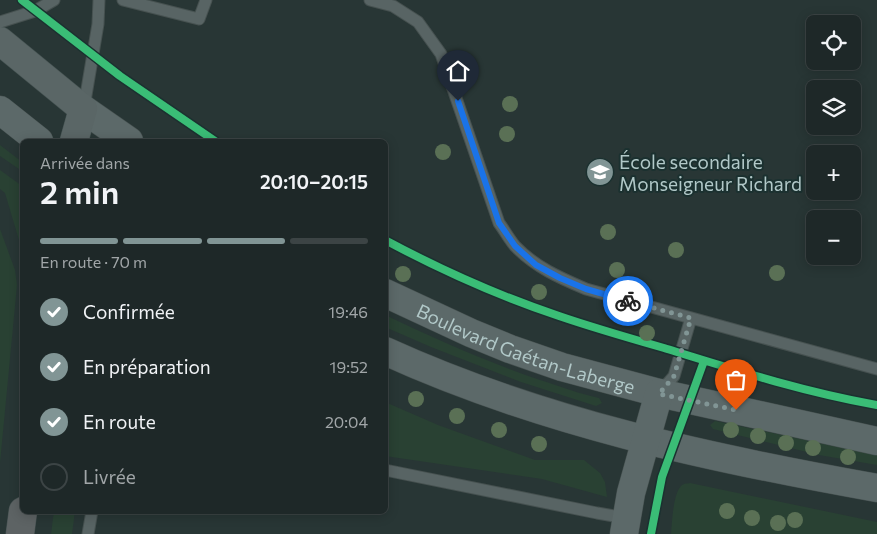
<!DOCTYPE html>
<html lang="fr">
<meta charset="utf-8">
<style>
:root{--surface:#1e2828;--page:#263030;--text:#f1f3f6;--muted:#a1a6a8;--line:#3c4445;--accent:#819595}
body{margin:0;font-family:Commissioner,sans-serif;background:var(--page);color:var(--text);height:100vh;display:flex;flex-direction:column;font-size:19px;white-space:nowrap}
*{box-sizing:border-box;margin:0}
p{font-size:16px;color:var(--muted)}
.icon{flex:none;width:28px;height:28px;fill:none;stroke:currentColor;stroke-width:2;stroke-linecap:round;stroke-linejoin:round}
.map{position:relative;flex:1;overflow:hidden}
.details{position:absolute;left:20px;top:139px;width:368px;height:375px;display:flex;flex-direction:column;background:var(--surface);border-radius:8px;box-shadow:0 2px 12px #0003,0 0 0 1px var(--line)}
.details>*{flex:none}
.controls{position:absolute;left:806px;top:15px;display:grid;gap:10px}
.controls a{display:grid;place-items:center;width:55px;height:55px;border-radius:8px;background:var(--surface);box-shadow:0 2px 12px #0003,0 0 0 1px var(--line);font-size:25px}
.pin{position:absolute;display:grid;place-items:center;width:42px;height:42px;color:#fff;margin:-51px -21px;border-radius:50% 50% 50% 0;rotate:-45deg;box-shadow:0 0 5px #0007}
.pin .icon{rotate:45deg}
.courier{position:absolute;display:grid;place-items:center;width:50px;height:50px;margin:-25px;border:4px solid #1a73e8;border-radius:50%;background:#fff;color:#222;box-shadow:0 1px 6px #0007}
.headline em{font-style:normal;font-weight:600}
.headline div{display:flex;flex-direction:column-reverse}
.headline{display:flex;align-items:center;justify-content:space-between;height:85px;padding:0 20px}
h1{font-size:32px;font-weight:600;line-height:38px}
.bar{display:grid;grid-template-columns:repeat(4,1fr);gap:8px 5px;align-content:center;height:60px;padding:0 20px}
.bar i{height:6px;border-radius:4px;background:var(--line)}
.bar .current{background:var(--accent)}
.bar p{grid-column:span 4}
ol{padding:0 20px;list-style:none}
li{display:flex;align-items:center;gap:15px;height:55px}
li p{margin-inline-start:auto}
li .icon{padding:5px;border-radius:50%;background:var(--accent);color:#fff;stroke-width:4}
li:last-child{color:var(--muted)}
li i{width:28px;height:28px;border:2px solid var(--line);border-radius:50%}
.map>svg:first-child{display:block}
.green{fill:#294133}
.lines{fill:none;stroke-linecap:round;stroke-linejoin:round}
.lane-casing{stroke:#465150;stroke-width:13}
.secondary-casing{stroke:#465150;stroke-width:29}
.primary-casing{stroke:#455352;stroke-width:29}
.highway-casing{stroke:#455151;stroke-width:29}
.lane{stroke:#586464;stroke-width:11}
.secondary{stroke:#5c6969;stroke-width:28}
.primary{stroke:#5a6666;stroke-width:28}
.highway{stroke:#5d6364;stroke-width:28}
.cycleway-casing{stroke:#1b3130;stroke-width:11}
.cycleway{stroke:#3abd76;stroke-width:8}
.tree{fill:#5a7055}
.done{stroke:#819595;stroke-width:5;stroke-dasharray:0 9}
.route{stroke:#1a73e8;stroke-width:6}
.labels{text-anchor:middle;dominant-baseline:central;stroke-width:4;stroke-linejoin:round;paint-order:stroke}
.poi-label{font-size:19px;fill:#b1c8c8;stroke:#1b3130;text-anchor:start}
.street-label{font-size:19px;fill:#b1c8c8;stroke:#1b3130}
</style>
<div class="map">
<svg width="877" height="534" viewBox="0 0 877 534">
<rect width="100%" height="100%" fill="#283635"/>
<path class="green" d="M0,145L22,162V171L0,156Z
M0,170L22,186V250L5,193L0,189Z
M0,229L15,270L17,285L0,463Z
M385,315C436,339 487,362 540,380C559,386 580,394 599,398L602,403L596,406L521,382L431,347L385,327Z
M385,402L438,425L535,460H584L600,473L605,482L607,497L542,479L385,456Z
M715,421L877,455V465L819,455L713,429L710,425Z
M690,483L877,522V534H671C672,523 673,492 682,485C685,483 687,484 690,483Z
M54,511H75L72,534H51Z"/>
<g class="lines">
<g class="lane-casing">
<path id="lane" d="M123,0L199,19L206,0
M370,0L393,6L418,22L441,54L499,223C505,231 509,239 515,246C535,267 560,278 586,289L877,369
M0,22L35,11L54,0
M84,107L98,24L99,0
M660,392L674,376L691,318
M385,470L597,513L626,518
M88,534L92,511"/>
</g>
<g class="secondary-casing">
<g id="secondary">
<path d="M83,109L129,141"/>
<path d="M0,110L39,141"/>
<path id="s1" d="M385,293L471,333L510,349L562,367L659,393L877,441"/>
<path d="M385,351C541,422 709,458 877,488"/>
<path d="M624,534L631,493L659,393"/>
</g>
</g>
<g class="primary-casing">
<path id="primary" d="M0,41L83,109L74,141"/>
</g>
<g class="highway-casing">
<path id="highway" d="M20,534L23,511"/>
</g>
<use href="#lane" class="lane"/>
<use href="#secondary" class="secondary"/>
<use href="#primary" class="primary"/>
<use href="#highway" class="highway"/>
<g class="cycleway-casing">
<path id="cycleway" d="M22,0L120,76L215,141
M385,240C441,270 499,296 559,316C594,328 629,338 664,348C735,370 804,392 877,405
M651,534L662,477L704,361"/>
</g>
<use href="#cycleway" class="cycleway"/>
</g>
<g class="tree">
<circle cx="510" cy="104" r="8"/>
<circle cx="507" cy="134" r="8"/>
<circle cx="443" cy="152" r="8"/>
<circle cx="608" cy="232" r="8"/>
<circle cx="676" cy="250" r="8"/>
<circle cx="617" cy="270" r="8"/>
<circle cx="777" cy="273" r="8"/>
<circle cx="403" cy="274" r="8"/>
<circle cx="539" cy="292" r="8"/>
<circle cx="647" cy="333" r="8"/>
<circle cx="416" cy="399" r="8"/>
<circle cx="457" cy="416" r="8"/>
<circle cx="499" cy="430" r="8"/>
<circle cx="731" cy="430" r="8"/>
<circle cx="758" cy="436" r="8"/>
<circle cx="786" cy="443" r="8"/>
<circle cx="539" cy="444" r="8"/>
<circle cx="813" cy="448" r="8"/>
<circle cx="848" cy="457" r="8"/>
<circle cx="727" cy="511" r="8"/>
<circle cx="752" cy="518" r="8"/>
<circle cx="795" cy="520" r="8"/>
<circle cx="778" cy="523" r="8"/>
</g>
<g class="lines">
<path class="done" d="M628,301L691,318L674,376L659,394L736,410"/>
<path class="route" d="M458,101L499,223L515,246L536,265L560,278L586,289L628,301"/>
</g>
<defs>
<g id="school-disc" transform="scale(1.4375)"><circle r="9.5" fill="#819595" stroke="#1b3130"/><path d="M0-5L7-2L0 1L-7-2ZM-4 1L0 2.5L4 1V4Q0 6-4 4Z" fill="#fff"/></g>
</defs>
<g fill-rule="evenodd">
<use href="#school-disc" x="600" y="172"/>
</g>
<g class="labels">
<g class="poi-label">
<text x="619" y="161">École secondaire<tspan x="619" dy="22">Monseigneur Richard</tspan></text>
</g>
<g class="street-label">
<text stroke="none"><textPath href="#s1" startOffset="152">Boulevard Gaétan-Laberge</textPath></text>
</g>
</g>
</svg>
<div class="controls">
<a><svg class="icon" aria-label="locate" viewBox="0 0 24 24"><circle cx="12" cy="12" r="6"/><path d="M12 2v4M12 18v4M2 12h4M18 12h4"/></svg></a>
<a><svg class="icon" aria-label="layers" viewBox="0 0 24 24"><path d="M12 4l9 5-9 5-9-5zM3 14l9 5 9-5"/></svg></a>
<a>+</a>
<a>−</a>
</div>
<div class="pin" style="left:736px;top:410px;background:#ea580c"><svg class="icon" aria-label="bag" viewBox="0 0 24 24"><path d="M5 8h14l-1 12H6zM9 8a3 3 0 0 1 6 0"/></svg></div>
<div class="pin" style="left:458px;top:101px;background:#1f2937"><svg class="icon" aria-label="home" viewBox="0 0 24 24"><path d="M3 11l9-7 9 7M6 9v11h12V9"/></svg></div>
<div class="courier" style="left:628px;top:301px"><svg class="icon" aria-label="bike" viewBox="0 0 24 24"><circle cx="6" cy="16" r="4"/><circle cx="18" cy="16" r="4"/><path d="M6 16l4-8h5l3 8M10 8l3 8H6M13 5h3"/></svg></div>
<section class="details">
<div class="headline"><div><h1>2 min</h1><p>Arrivée dans</p></div><em>20:10–20:15</em></div>
<div class="bar"><i class="current"></i><i class="current"></i><i class="current"></i><i></i><p>En route · 70 m</p></div>
<ol>
<li><svg class="icon" aria-label="check" viewBox="0 0 24 24"><path d="M5 12l5 5 9-10"/></svg>Confirmée<p>19:46</p></li>
<li><svg class="icon" aria-label="check" viewBox="0 0 24 24"><path d="M5 12l5 5 9-10"/></svg>En préparation<p>19:52</p></li>
<li><svg class="icon" aria-label="check" viewBox="0 0 24 24"><path d="M5 12l5 5 9-10"/></svg>En route<p>20:04</p></li>
<li><i></i>Livrée</li>
</ol>
</section>
</div>
